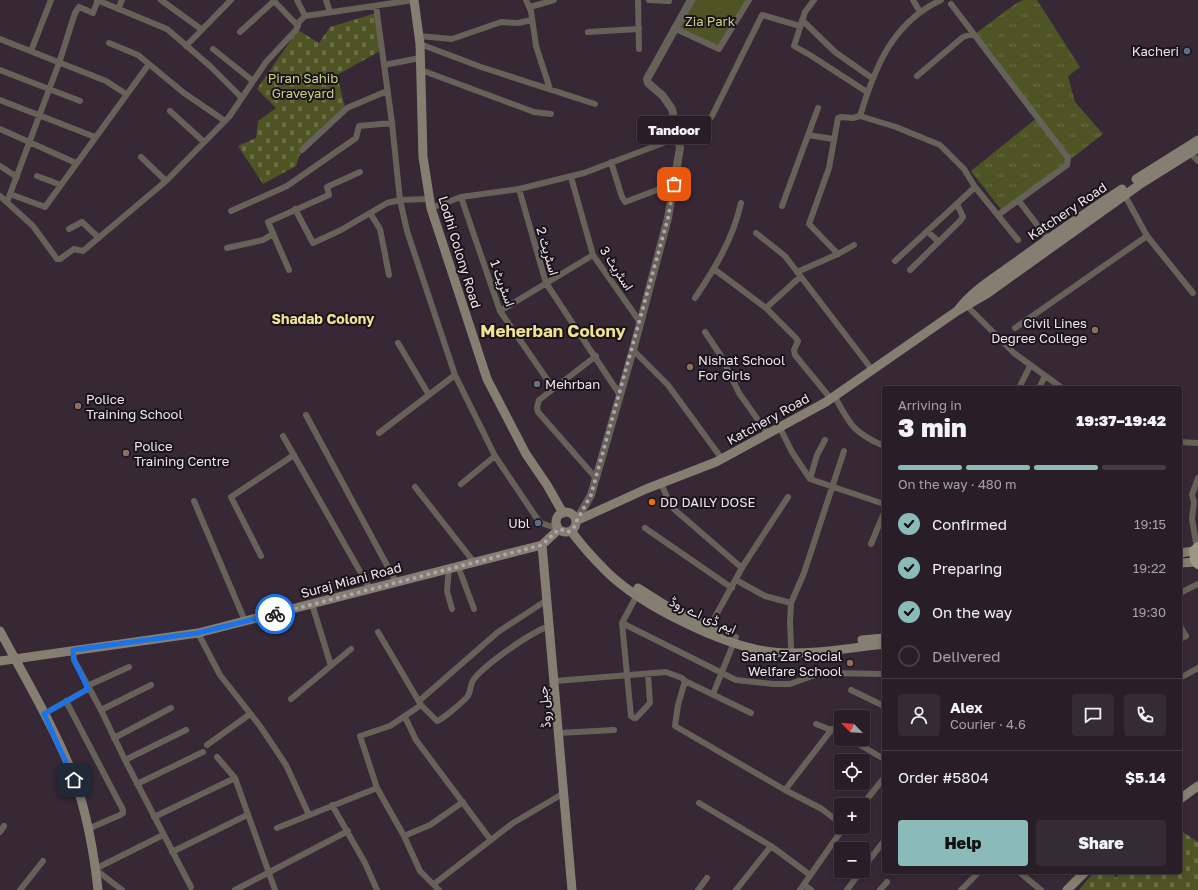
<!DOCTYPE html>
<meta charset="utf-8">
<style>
:root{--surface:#291e28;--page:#352b34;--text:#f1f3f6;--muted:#a5a2a8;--line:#453c45;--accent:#8bbbb9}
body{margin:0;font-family:"Golos Text",Vazirmatn,sans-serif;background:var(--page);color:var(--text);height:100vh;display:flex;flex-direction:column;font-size:15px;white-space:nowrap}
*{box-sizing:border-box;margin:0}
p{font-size:13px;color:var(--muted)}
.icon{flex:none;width:22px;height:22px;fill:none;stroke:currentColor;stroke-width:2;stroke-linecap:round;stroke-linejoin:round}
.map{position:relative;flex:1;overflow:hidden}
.panel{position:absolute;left:882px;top:386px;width:300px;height:488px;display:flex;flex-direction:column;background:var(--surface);border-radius:4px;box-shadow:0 2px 6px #0003,0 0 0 1px var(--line)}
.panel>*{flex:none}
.needle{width:26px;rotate:295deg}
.fabs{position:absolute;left:834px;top:710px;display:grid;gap:8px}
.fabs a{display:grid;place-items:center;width:36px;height:36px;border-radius:4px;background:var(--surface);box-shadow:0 2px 6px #0003,0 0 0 1px var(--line);font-size:20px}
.pin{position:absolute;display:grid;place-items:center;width:34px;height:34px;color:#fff;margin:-17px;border-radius:8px;box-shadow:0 2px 6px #0006}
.courier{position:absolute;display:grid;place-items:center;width:40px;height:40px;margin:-20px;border:3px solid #1a73e8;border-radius:50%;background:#fff;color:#222;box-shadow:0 1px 5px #0007}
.bubble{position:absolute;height:28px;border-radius:4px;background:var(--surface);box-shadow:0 2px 6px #0003,0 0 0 1px var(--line);font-size:13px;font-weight:800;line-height:28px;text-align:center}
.overview em{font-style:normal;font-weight:800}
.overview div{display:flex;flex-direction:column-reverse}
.overview{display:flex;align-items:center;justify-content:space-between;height:68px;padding:0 16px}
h1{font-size:26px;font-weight:800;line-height:30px}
.bar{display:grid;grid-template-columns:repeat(4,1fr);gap:6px 4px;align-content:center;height:48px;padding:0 16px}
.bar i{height:5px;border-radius:3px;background:var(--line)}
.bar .active{background:var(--accent)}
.bar p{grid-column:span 4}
.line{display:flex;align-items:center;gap:10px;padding:0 16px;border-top:1px solid var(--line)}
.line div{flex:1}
.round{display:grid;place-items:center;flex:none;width:42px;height:42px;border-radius:4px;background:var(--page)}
ol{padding:0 16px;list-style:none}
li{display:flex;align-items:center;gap:12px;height:44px}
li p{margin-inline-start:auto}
li .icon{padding:4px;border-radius:50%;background:var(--accent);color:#111;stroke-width:4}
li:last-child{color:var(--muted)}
li i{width:22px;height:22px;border:2px solid var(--line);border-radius:50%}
.action{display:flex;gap:8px;margin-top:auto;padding:8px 16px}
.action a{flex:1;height:46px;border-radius:4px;background:var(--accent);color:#111;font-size:16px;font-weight:800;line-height:46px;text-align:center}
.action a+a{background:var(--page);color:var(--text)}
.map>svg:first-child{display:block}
.grass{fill:url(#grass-tufts)}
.cemetery{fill:url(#cemetery-stones)}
.green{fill:#4f5424}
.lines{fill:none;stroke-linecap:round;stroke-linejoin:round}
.minor{stroke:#666259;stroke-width:6}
.tertiary{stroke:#666259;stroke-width:8}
.secondary{stroke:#857f71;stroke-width:9}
.primary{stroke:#9d9683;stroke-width:10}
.done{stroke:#afa4ae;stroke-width:4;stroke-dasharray:0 7.2}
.route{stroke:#1a73e8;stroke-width:5}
.service-dot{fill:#5c6f8a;stroke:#1a131a;stroke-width:1.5}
.education-dot{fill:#8d6e63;stroke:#1a131a;stroke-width:1.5}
.worship-dot{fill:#6b7280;stroke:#1a131a;stroke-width:1.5}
.food-dot{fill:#e8710a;stroke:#1a131a;stroke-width:1.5}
.labels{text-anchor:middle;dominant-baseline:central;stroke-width:4;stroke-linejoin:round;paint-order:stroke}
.park-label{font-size:13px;fill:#c9d483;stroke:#1a131a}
.poi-label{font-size:13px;fill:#f0e6ef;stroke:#1a131a;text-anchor:start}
.street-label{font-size:13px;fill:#f0e6ef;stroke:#1a131a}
.neighbourhood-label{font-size:14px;font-weight:bold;fill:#f0e394;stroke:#1a131a}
.district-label{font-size:17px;font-weight:bold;fill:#f0e394;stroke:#1a131a}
</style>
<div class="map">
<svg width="1198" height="890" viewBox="0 0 1198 890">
<defs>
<pattern id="grass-tufts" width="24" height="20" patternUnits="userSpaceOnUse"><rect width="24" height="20" fill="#4f5424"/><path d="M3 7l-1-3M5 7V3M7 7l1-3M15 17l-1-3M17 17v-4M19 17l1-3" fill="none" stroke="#696d44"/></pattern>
<pattern id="cemetery-stones" width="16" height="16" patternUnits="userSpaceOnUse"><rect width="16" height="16" fill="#4f5424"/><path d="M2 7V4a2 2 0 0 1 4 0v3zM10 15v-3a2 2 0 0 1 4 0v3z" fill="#696d44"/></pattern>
</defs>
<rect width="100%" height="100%" fill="#372836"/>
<path class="grass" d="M1024,0H1037L1080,67L1068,76L1075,102L1103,134L1003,212L971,171L1038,117L975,34L1015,4Z"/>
<path class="cemetery" d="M376,13L380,51L337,75L345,108L299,156L296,166L263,184L238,146L256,138L258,121L276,108L257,89L298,30L319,43L330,27Z
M1180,830L1198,842V890H1079L1094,872H1111L1116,878L1122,872H1180Z"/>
<path class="green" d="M692,0H747L718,47L676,27Z"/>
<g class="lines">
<path class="minor" d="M97,0L167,29L210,66L242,98
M161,0L201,29
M273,0L298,26
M297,0L305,16
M326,0L330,12
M526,0L531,11L536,46L550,89
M638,0L639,49
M649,0L669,1
M814,0L805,12L794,46L810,55L867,92
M913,0L920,12
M951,4L1068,158L1067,165L998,215
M376,6L392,123L400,200L407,231L455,375L495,456L538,520L541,523L559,529
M530,7L554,0
M118,9L122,0
M802,20L835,52L872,78
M674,28L719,49L749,0
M240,32L274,1
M588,32L639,29
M419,36L452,39L501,22L518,23L532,20
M0,39L106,81L126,94
M109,43L138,55L184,93L225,121
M420,44L481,67L595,104
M186,46L231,0
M213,49L253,81
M31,51L51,0
M384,65L420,58
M0,70L80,101
M421,70L534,112L551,114
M917,76L963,37L973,34
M0,100L95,137
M170,111L204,142
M860,116C875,67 892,23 941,0
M0,129L76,163
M808,135L833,139
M302,150L347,108L387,91
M1190,153L1198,161
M141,157L166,181
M611,162L622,197L625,202L673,184
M0,166L17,177
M37,176L61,185
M571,177L593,255L640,322
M519,189L546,283L620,395
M1123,192L1147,236L1193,293
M10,194L45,207L149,64
M0,196L33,226L57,259H60L74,249L83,251L166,181L229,117L266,62L296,30L299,22L305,16L414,0
M461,197L500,311L553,388
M1019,201L1048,239
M7,202L59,63L75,13L79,7L93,13L98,0
M782,206L818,108
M431,208L461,197L519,189L584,173L679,137L706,124L712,116L762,15L800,26
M295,209L313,243L341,230L387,203L400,200L429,199
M231,211L287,186L356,138L359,126L392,123
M370,213L380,229L389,275
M69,229L82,222L99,238
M927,231L939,242
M756,233L785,256L873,371
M227,248L263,240L273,234
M838,254L809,224L829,168L838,118L841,117L853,118L860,116L896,127L940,145L964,169L975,187L1018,240
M895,261L975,187
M714,269L766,308L795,337L798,341L794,350L795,355L831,399
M289,270L268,222L329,195L327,187L360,172
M910,270L960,221L963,217L957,204
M797,272L838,254L854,245
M695,298C715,268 733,239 741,203
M968,307L1014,353L1062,388
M766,308L800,277
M500,311L593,255
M1015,328L1147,236
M705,332L721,356L739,393L768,434
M398,343L429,395
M633,350L668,385L722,459
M1019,388L1030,366
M1039,388L1045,376
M835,397C850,425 854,433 884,446
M306,415L396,582
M780,428L792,452L810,479L884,504
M379,433L455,375
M283,436L370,589
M1180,442L1198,443
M595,477L538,412L537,407L539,400L596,356
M810,479L817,455L825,440
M661,483L669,502L675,510L742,568
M461,484L495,456
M415,487L474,562
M194,501L245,621
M645,528L732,588
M871,544L884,513
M1197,548L1192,519L1194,502L1192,495L1198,478
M261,556L231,497L294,455
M458,566L474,609
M449,568L447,591L452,609
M736,580L765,596L791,603
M1180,593L1198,584
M637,595L622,623L631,716L634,718H636L650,703L648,674
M312,604L331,666
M622,623L736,680L773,684H790L815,675L830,673L884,674
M1180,626L1186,636L1180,639
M709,628L743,566L788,497
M378,632L421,705L437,721C443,719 464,701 468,696C471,690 470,684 474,679C486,664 532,631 550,626
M198,633L220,675L260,726L286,765L309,815
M791,647L790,622L791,603L804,573L844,451
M73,650L74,660L101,710L125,760L191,887
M1180,678L1198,668
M555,681L666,672L682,678L685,681L678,705L675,726L785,790L822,809L841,824
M685,681L751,713
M87,686L129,667
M851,690L884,706
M713,694L736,637
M291,699L351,649
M66,701L123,810V813L120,815L88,829
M419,701L498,632L547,600
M421,705L390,726L360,736L377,788L404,836L420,871L439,890
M101,710L151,685
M44,714L88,689
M405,717L416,740L490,839
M816,724L841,734
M559,733L614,730
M114,738L171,708
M850,739L884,759
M207,745L250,714
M217,757L235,778L275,890
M125,760L186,730
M137,784L203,752
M785,790L832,729
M699,803L771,846L810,875
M332,805L365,863L377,890
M862,805L884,778
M154,817L235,778
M277,828L377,788
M0,832L4,826
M404,836L430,825L463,802
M172,852L247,815
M863,868L884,841
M1019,872L1041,890
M434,884L513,823L564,793
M804,885L811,890
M20,890L43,861
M122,890L95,869L163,835
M235,890L348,831
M698,890L707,878
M736,890L771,846
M800,890L844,827
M847,890L861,871
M880,890L887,882
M961,890L979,872"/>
<path class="tertiary" d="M576,521L591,495L633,350L668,218L680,148L672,109L663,96L648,83L647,79L691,0"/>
<path class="secondary" d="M414,0L420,44L423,157L431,208L487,379L526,454L547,485L563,513
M1136,179L1198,140
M958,310C971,292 991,280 1009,267C1046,240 1084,214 1122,189
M556 522a10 10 0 1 1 20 0a10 10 0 1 1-20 0Z
M576,521L646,489L716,462L826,402L957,311L988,293L1139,185L1198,148
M559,529L542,545L572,890
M571,531C582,546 594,559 607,572C642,606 723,646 772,652C804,656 851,648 884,644
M1180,553L1194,551
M1180,563L1196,562
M638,588L665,605L714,629
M0,631C26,680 55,728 75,780C87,815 94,853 98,890
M862,640L884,638
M0,661L198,633L542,545
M1180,799L1198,786
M1067,890L1085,872"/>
<path class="primary" d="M1198,547L1194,551L1195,560L1198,564"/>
</g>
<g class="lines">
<path class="done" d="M275,614L542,545L559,529L568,532L574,528L576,522L591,495L668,218L674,184"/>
<path class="route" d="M74,780L44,714L88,689L74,660L73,650L198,633L275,614"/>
</g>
<g class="service-dot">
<circle cx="1187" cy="51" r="4"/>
<circle cx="538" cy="523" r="4"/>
</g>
<g class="education-dot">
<circle cx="1095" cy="330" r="4"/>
<circle cx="690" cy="367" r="4"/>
<circle cx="78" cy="406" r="4"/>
<circle cx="126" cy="453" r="4"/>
<circle cx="850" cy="663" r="4"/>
</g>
<circle class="worship-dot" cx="537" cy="384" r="4"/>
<circle class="food-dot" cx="652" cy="502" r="4"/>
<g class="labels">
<g class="park-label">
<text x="710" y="21">Zia Park</text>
<text x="303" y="78">Piran Sahib<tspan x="303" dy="15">Graveyard</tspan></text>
</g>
<g class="poi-label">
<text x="1179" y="51" text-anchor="end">Kacheri</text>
<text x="1087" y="323" text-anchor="end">Civil Lines<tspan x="1087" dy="15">Degree College</tspan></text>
<text x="698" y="360">Nishat School<tspan x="698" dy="15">For Girls</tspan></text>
<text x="545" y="384">Mehrban</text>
<text x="86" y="399">Police<tspan x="86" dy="15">Training School</tspan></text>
<text x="134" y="446">Police<tspan x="134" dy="15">Training Centre</tspan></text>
<text x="660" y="502">DD DAILY DOSE</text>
<text x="530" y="523" text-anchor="end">Ubl</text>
<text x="842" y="656" text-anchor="end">Sanat Zar Social<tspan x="842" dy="15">Welfare School</tspan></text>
</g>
<g class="street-label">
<text transform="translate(1067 211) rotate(-34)">Katchery Road</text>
<text transform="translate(548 251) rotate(74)">اسٹریٹ 2</text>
<text transform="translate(460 252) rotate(73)">Lodhi Colony Road</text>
<text transform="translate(617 268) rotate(57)">اسٹریٹ 3</text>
<text transform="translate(503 283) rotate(70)">اسٹریٹ 1</text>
<text transform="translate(768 419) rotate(-29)">Katchery Road</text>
<text transform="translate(351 580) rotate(-15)">Suraj Miani Road</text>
<text transform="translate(703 615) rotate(24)">ایم ڈی اے روڈ</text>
<text transform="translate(544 707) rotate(-95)">جیل روڈ</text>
</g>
<g class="neighbourhood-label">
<text x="323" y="318">Shadab Colony</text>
</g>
<g class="district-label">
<text x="553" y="330">Meherban Colony</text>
</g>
</g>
</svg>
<div class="fabs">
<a><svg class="needle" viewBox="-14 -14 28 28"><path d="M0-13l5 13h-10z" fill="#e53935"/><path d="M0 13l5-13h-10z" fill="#a5a2a8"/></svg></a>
<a><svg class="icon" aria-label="locate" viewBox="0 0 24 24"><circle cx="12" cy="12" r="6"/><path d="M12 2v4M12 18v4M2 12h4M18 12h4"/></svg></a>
<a>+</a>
<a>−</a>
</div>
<div class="pin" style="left:674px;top:184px;background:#ea580c"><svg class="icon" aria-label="bag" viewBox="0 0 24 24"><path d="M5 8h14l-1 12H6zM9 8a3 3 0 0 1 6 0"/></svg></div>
<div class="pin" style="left:74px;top:780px;background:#1f2937"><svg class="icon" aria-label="home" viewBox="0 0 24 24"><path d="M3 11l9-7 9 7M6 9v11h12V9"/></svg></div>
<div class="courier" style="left:275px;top:614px"><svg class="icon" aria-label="bike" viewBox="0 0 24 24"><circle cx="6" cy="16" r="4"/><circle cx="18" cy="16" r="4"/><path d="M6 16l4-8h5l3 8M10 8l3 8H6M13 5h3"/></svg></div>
<div class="bubble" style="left:637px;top:116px;width:74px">Tandoor</div>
<section class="panel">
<div class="overview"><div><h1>3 min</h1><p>Arriving in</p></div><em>19:37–19:42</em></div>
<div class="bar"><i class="active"></i><i class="active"></i><i class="active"></i><i></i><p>On the way · 480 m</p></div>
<ol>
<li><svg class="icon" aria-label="check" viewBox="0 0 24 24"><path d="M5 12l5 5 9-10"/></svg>Confirmed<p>19:15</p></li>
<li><svg class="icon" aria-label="check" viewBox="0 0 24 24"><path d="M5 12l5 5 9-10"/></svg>Preparing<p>19:22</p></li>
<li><svg class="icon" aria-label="check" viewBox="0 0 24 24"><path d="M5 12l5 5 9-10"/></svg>On the way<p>19:30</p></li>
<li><i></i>Delivered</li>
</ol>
<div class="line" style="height:72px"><a class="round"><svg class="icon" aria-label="person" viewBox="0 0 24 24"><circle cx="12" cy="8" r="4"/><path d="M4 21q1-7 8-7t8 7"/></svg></a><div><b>Alex</b><p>Courier · 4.6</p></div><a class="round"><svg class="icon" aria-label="chat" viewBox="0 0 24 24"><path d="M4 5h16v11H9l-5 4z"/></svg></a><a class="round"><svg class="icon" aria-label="phone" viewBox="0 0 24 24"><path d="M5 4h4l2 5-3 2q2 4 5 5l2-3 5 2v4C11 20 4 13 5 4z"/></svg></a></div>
<div class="line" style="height:52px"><div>Order #5804</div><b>$5.14</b></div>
<div class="action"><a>Help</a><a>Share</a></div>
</section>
</div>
